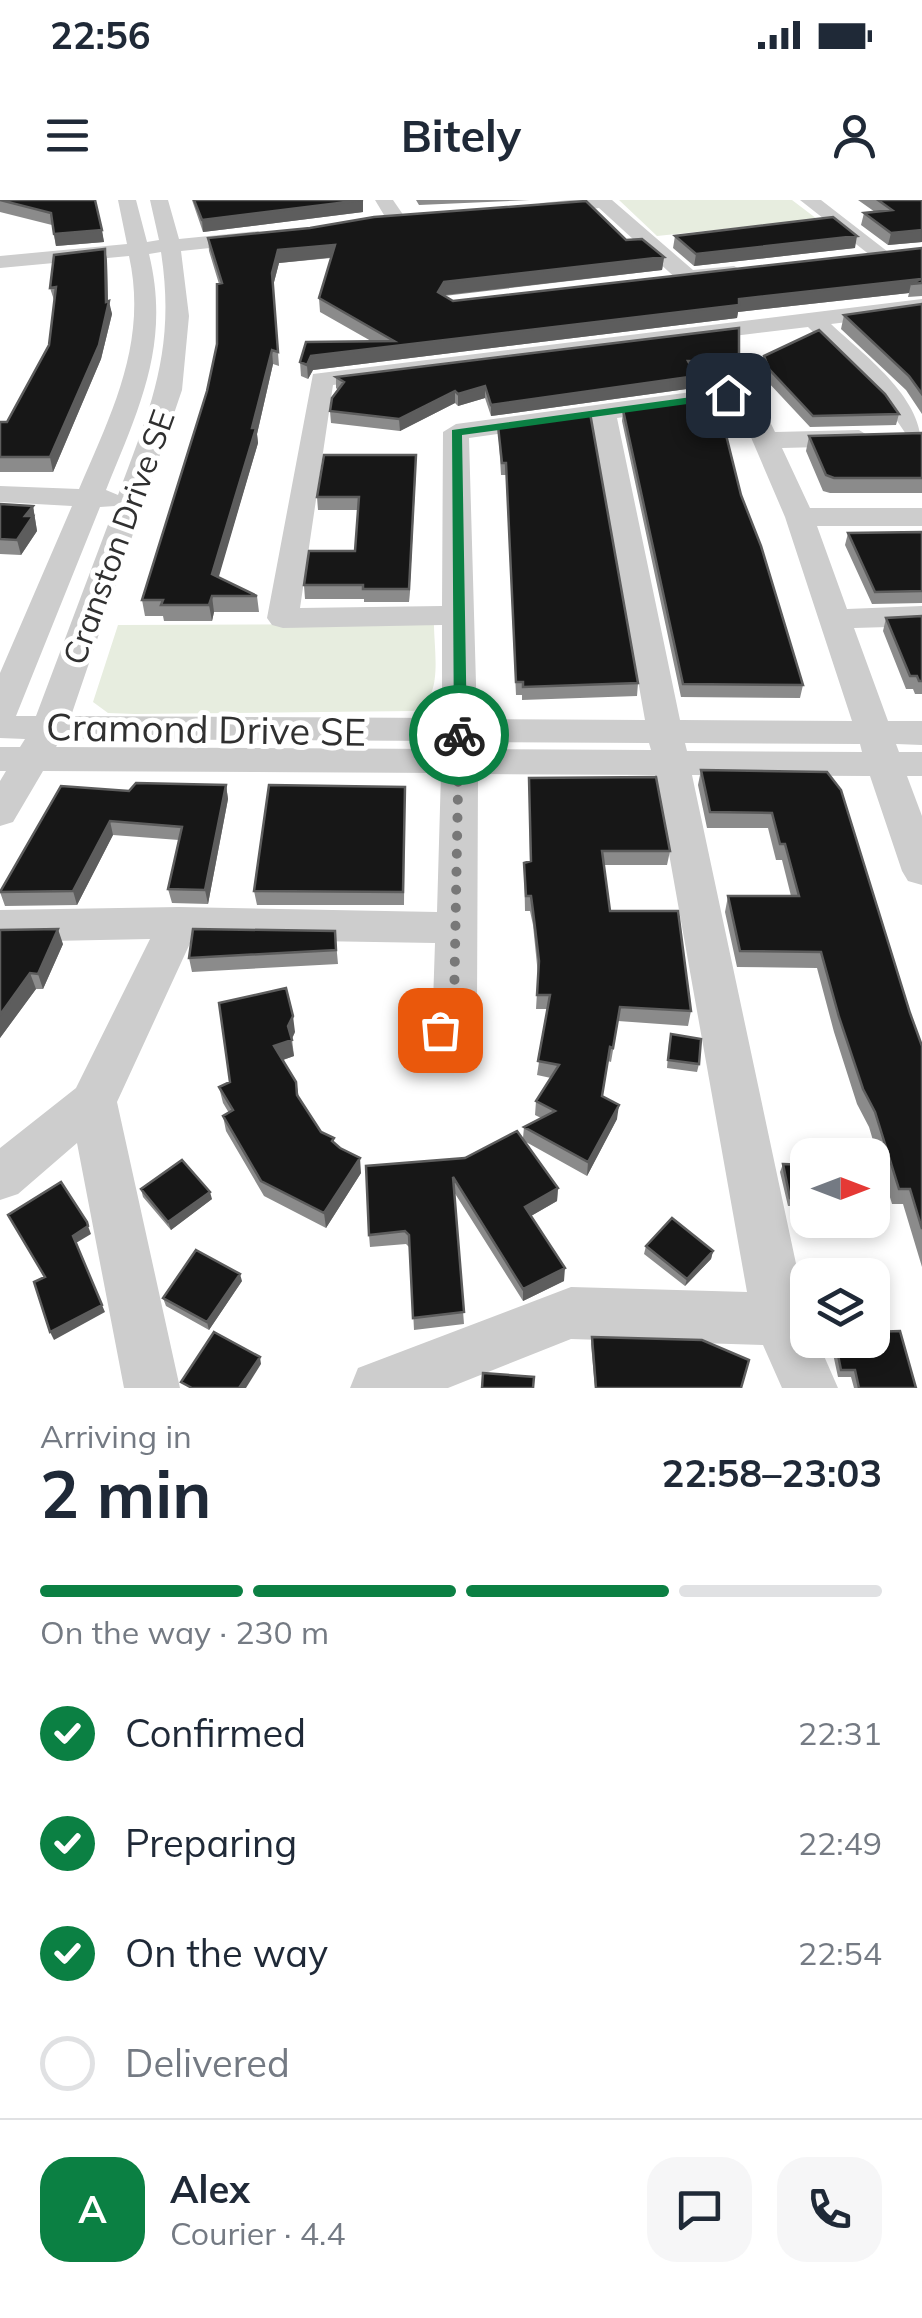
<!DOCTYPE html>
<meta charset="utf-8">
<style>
:root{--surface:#fff;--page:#f6f6f7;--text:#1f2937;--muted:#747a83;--line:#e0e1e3;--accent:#0b8043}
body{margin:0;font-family:Mulish,sans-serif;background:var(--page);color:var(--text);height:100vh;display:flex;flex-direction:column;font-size:38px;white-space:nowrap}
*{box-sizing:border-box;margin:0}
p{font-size:32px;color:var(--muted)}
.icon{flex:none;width:55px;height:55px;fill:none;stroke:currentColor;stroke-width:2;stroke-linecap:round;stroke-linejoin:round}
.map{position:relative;height:1188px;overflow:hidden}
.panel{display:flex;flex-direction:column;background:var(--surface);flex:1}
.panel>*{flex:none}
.needle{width:65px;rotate:90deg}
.fabs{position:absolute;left:790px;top:938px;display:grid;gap:20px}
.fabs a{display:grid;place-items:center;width:100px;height:100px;border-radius:20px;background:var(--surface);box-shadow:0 5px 15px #0003;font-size:50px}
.pin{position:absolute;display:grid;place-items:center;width:85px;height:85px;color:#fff;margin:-42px;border-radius:20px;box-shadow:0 5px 15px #0006}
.courier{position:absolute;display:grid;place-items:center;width:100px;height:100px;margin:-50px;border:8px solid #0b8043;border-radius:50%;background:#fff;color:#222;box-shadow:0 2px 12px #0007}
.overview em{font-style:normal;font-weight:700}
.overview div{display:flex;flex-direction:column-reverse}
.overview{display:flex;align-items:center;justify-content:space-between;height:170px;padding:0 40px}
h1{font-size:65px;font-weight:700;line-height:75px}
.bar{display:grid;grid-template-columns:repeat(4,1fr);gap:15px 10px;align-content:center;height:120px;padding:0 40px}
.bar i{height:12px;border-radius:8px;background:var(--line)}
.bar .selected{background:var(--accent)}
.bar p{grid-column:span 4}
.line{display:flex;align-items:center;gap:25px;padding:0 40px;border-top:2px solid var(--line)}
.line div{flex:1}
.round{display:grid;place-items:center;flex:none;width:105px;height:105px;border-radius:30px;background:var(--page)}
ol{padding:0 40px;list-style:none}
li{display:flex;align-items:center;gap:30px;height:110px}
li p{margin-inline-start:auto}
li .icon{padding:10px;border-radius:50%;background:var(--accent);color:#fff;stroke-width:4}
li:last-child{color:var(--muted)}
li i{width:55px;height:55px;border:5px solid var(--line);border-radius:50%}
.status{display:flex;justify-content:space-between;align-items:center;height:70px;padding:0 50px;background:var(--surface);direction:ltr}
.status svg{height:28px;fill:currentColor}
header{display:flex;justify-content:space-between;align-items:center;height:130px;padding:0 40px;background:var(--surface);font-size:45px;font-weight:700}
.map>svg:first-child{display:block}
.green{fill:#e7eddf}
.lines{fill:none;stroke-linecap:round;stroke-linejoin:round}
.minor{fill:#cdcdcd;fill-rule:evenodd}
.wall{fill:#8b8b8b}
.shaded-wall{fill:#5d5d5d}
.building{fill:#171717;stroke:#5d5d5d;stroke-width:2.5}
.route{fill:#0b8043}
.done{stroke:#787878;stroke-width:10;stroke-dasharray:0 18}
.labels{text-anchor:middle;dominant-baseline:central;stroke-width:10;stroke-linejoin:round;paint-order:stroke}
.far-street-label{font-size:32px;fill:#303030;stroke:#fff}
.street-label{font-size:38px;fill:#303030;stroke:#fff}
</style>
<div class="status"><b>22:56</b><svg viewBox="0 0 49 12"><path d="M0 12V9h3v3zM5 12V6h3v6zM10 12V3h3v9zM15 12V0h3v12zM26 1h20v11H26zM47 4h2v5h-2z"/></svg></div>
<header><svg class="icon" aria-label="menu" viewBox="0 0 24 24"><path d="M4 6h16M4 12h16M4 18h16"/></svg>Bitely<svg class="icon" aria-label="person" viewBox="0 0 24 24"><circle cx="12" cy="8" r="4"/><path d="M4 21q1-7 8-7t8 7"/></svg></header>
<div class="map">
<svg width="922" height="1188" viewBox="0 0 922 1188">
<rect width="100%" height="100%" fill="#fff"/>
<path class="green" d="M619,0H792L817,19L657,36Z
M434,424C434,452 444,500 414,511L135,514L108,513L93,502L118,425Z"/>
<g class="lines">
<path class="minor" d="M118,0H136L147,42L159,40L150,0H168L179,39L258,31L268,37L258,43L181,51L189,116L182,190L71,516L442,518V425L283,428L272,425L267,418L313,174L922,99V113L831,124C864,155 922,197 921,245L912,243L885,203L808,127L333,185L300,408L442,406L443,232L456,224L728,187L758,197L775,232L859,230L872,238L859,246L782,248L810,308H922V326H817L847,409L922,406V426L854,428L888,521H922V545L896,544L899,552H922V576H907L922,616V685L908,681L902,671L870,576L692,575L808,1120V1140H817L838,1188H782L763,1145L571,1139L448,1188H350L358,1168L571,1087L747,1092L655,575L478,574L477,805L442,867L426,873L410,867L403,854L433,803L435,743L192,739L117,902L180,1188H124L77,943L18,994L0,1000V948L76,888L150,739L0,742V710L179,707L437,712L441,573L43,571L13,622L0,626V581L6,571H0V547H20L25,539L0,538V473L72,306L0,302V286L79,289C112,212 148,142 129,56L0,68V56L127,44ZM161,52C176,149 151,207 118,295L106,290C139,208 171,144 149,54ZM726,203L738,207L785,317L852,521L680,520L617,218ZM592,221L645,520L477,519L469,238ZM115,306L36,516H16L100,307ZM61,539L442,541V549L56,547ZM477,542L649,543L651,550L478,549ZM685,543L860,544L862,552L687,551Z
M375,0H393L404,16L394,22L387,20Z
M570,0H612L693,70L734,66L745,72L734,78L680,82L599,8L541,15L531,9L541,3Z
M800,0H821L892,55L882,61L875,59Z"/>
</g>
<path class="wall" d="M0,0H95L104,42L56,46L52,25L0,12Z
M192,0H363V12L203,32Z
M416,0H530L419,5Z
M858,0H922V42L888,45L861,25L864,13L875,12Z
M675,36L855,48L694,66L673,48Z
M208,38L626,40L664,57L662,70L444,96L453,101L922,48V96L908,97L909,93L738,112L737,118L313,170L308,179L301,176L300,162L371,141L320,112L319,98L331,58L279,63L273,86L279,166L273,164L257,234L258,243L218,377L257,396L259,412H214L212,421H164L163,416H145L142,400L207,191L217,144L219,84L209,51Z
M105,49L107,61L108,101L112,114L101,159L53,272H0V222H7L49,145L54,100L50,88Z
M922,104V214L906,190L841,129L844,115Z
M739,128V162L738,174L694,172L696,176L694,188L491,216L485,198L458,206L455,203L400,231L331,223L330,211L338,190L336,188V177Z
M764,156L899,214L896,225L810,227L767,181L762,167Z
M623,210L741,295L803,485L800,498L681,497L622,221Z
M498,226L638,483L637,496L522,500V495H516L506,275H501Z
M922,233V293H830L823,291L806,251L809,236Z
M416,255L409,402H364V399H305L304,385L355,351L358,310H318L317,297Z
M0,304L33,306L37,331L21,355L0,354Z
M922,332V403L872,404L845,345L848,333Z
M922,416V494H915L913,489H906L883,431L886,418Z
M701,570L827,572L922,846V1067L903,1004H892L869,927L857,904L834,832L817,768L737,767L725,712L728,696H791L782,660H776L768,628H707L698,585Z
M529,578L670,651L667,665H604L610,711L691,811L688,826L618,821L611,862L608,861L602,896L617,919L587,976L526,942L558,988L557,1001L531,1016L564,1081L523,1101L454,992L464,1124L414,1130L410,1048L406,1044L370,1047L369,1035L465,958L523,938L524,927L541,918L535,915L536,901L551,878L537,875L547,809H536L538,775L533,725L530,711H525L524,663L530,662Z
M226,585L228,599L208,704L172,703L168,689L179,640L113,635L77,705L5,706L0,692L129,591Z
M405,587L404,705H257L254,691Z
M0,730L63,744L43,789H36L0,838Z
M335,731L338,764L192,772L189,758Z
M295,832L292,839L294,856L283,860L296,882L299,898L321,932L334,938V943L361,973L326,1028L264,996L226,931L223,916L229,913L223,903L219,887L230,882Z
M669,842L699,864L697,872L667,868Z
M783,964L808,965V1006H788L780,972Z
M141,989L212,999L171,1030L143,997Z
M646,1046L713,1051L711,1059L685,1086L644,1054Z
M242,1081L209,1130L166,1106L163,1098Z
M592,1137L741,1188H595L591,1144Z
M830,1140H872L916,1188H854L851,1177H838Z"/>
<path class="shaded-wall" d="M363,0V12L203,32L202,20Z
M102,30L104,42L56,46L54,34Z
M922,30V42L888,45L891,33Z
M857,36L855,48L694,66L696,54Z
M335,45L336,57L279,63L273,86L279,166L272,73L278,50Z
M105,49L107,61L108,106L109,101L112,114L101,159L53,272L50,257L106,102Z
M664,57L662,70L445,95L438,92L444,82Z
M921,79L911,84L909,93L738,112L737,118L313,170L308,179L307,165L311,156L739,99Z
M272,150L273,164L257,234L258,243L215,390L212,374L252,228Z
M696,176L694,188L491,216V205Z
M485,186V198L458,206V194Z
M455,191V203L400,231L399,219Z
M416,255V268L409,402V389Z
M33,306L37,331L21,355L17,340L25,316Z
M212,396L214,412L212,421L209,405Z
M226,585L228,599L208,704L205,690Z
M110,621L113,635L77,705L73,691Z
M58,729L63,744L43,789L38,774Z
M30,773L36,789L0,838V815Z
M293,816L295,832L291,840L294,856L277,862L274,846L288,826Z
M619,905L617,919L587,976L588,962Z
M360,958L361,973L326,1028L324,1013Z
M558,988L557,1001L524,1020L525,1007Z
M210,992L212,999L171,1030L168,1022Z
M88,1026L91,1034L76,1043L73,1036Z
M713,1051L711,1059L685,1086L687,1079Z
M565,1068L564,1081L523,1101V1089Z
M240,1074L242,1081L209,1130L207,1122Z
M102,1105L105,1112L54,1140L50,1132Z
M260,1157L261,1164L246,1188H239Z"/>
<path class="building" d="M0,0H95L102,30L54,34L51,13Z
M194,0H363L202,20Z
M878,0H922V30L891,33L864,13L892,10Z
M586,1L626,40L642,39L664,57L444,82L438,92L453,101L922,48V83L911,84L921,79L739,99V105L311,156L307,165L300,162L306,142L394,141L319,98L335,45L278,50L272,73L278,152L272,150L252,228H256L212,374L257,396H212L209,405H161L163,400H142L207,191L217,144V84L222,83L208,38L310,28L374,17Z
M833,17L857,36L696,54L675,36Z
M105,49L106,102L109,101L99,145L50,257H0V222H7L49,145L56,87L50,88L54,55Z
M922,104V194L909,176L844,115Z
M739,128V162L688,161L696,176L491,205L485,186L458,194L455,191L399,219L330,211L332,198L344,182L336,177Z
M819,130L885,194L899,214L813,216L769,169L764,156Z
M707,198L725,231L741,295L761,346L803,485L683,484L623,210Z
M590,213L638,483L523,487V482H516L506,263H502L498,226Z
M922,233V278H834L826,275L809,236Z
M324,255H416L409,389H363V385H304L309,351H355L359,297H317Z
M0,304L33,306L25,316H33L17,340L0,339Z
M922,332V391L875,392L848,333Z
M922,416V481H919L917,476H910L886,418Z
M701,570L827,572L841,590L910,813L922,846V1029L910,989H899L875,912L863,889L839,817L821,752L740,751L728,696H799L785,644H780L772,613L710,612Z
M656,577L670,651H602L610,711H678L691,811L620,807L613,848L610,847L602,896L619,905L588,962L524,927L555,911L536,901L559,865L538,861L550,795H537L539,761L533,711L531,696H526L524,663L531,661L529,578Z
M136,583L226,585L205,690L168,689L182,627L110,621L73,691L0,692L61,586L129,591Z
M269,585L405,587L403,692L254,691Z
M58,729L38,774L30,773L0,815V730Z
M193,729L335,731L336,750L189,758Z
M286,788L293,816L288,826L292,840L274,846L296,882L297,895L321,932L334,938L332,941L340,948L360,958L324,1013L261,981L223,916L233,910L219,887L230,882L219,803Z
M671,834L701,839L699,864L668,860Z
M517,931L558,988L525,1007L565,1068L523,1089L453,977L464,1112L413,1118L409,1035L405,1031L369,1035L366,966L465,958Z
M182,960L210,992L168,1022L141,989Z
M783,964L808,965V998H790Z
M61,982L87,1022L88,1026L73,1036L102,1105L50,1132L34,1082L45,1077L8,1015Z
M672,1018L713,1051L687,1079L646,1046Z
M196,1050L240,1074L207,1122L163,1098Z
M900,1131L916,1188H859L855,1170H841L835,1140H872V1132Z
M214,1132L260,1157L239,1188H192L181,1182Z
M592,1137L702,1140L749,1160L741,1188H596Z
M483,1173L534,1177L533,1188H482Z"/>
<path class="route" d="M728,192L731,198L462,235L467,535L454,539L452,230Z"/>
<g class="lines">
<path class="done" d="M440,830L454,805L459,535"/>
</g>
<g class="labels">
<g class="far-street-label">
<text transform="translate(118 337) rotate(-70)">Cranston Drive SE</text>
</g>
<g class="street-label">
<text transform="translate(206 529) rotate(1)">Cramond Drive SE</text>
</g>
</g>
</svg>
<div class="fabs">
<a><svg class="needle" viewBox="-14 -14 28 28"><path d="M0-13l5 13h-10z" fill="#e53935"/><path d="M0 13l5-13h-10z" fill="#747a83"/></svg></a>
<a><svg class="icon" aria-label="layers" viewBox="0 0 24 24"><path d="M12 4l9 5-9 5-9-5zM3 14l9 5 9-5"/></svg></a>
</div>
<div class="pin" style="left:440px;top:830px;background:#ea580c"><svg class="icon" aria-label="bag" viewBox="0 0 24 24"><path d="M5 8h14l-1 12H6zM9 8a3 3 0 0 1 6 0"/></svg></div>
<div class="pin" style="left:728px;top:195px;background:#1f2937"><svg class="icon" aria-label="home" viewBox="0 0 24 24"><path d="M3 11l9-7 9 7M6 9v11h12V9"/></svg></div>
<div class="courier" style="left:459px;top:535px"><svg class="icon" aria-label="bike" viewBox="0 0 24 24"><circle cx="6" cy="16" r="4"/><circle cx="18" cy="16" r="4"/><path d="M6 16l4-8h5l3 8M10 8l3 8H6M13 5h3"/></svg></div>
</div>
<section class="panel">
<div class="overview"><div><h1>2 min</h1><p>Arriving in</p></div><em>22:58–23:03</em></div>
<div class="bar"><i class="selected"></i><i class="selected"></i><i class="selected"></i><i></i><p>On the way · 230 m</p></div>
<ol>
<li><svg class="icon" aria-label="check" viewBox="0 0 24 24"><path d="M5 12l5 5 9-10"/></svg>Confirmed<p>22:31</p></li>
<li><svg class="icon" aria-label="check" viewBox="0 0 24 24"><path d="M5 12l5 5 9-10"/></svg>Preparing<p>22:49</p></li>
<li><svg class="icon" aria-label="check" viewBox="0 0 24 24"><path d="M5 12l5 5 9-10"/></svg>On the way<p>22:54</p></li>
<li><i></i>Delivered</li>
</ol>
<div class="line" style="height:180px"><b class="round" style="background:var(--accent);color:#fff">A</b><div><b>Alex</b><p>Courier · 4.4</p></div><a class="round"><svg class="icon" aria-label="chat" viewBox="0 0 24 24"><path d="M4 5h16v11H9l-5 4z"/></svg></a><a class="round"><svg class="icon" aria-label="phone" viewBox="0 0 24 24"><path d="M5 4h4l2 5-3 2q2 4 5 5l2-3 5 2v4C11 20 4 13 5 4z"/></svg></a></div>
</section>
